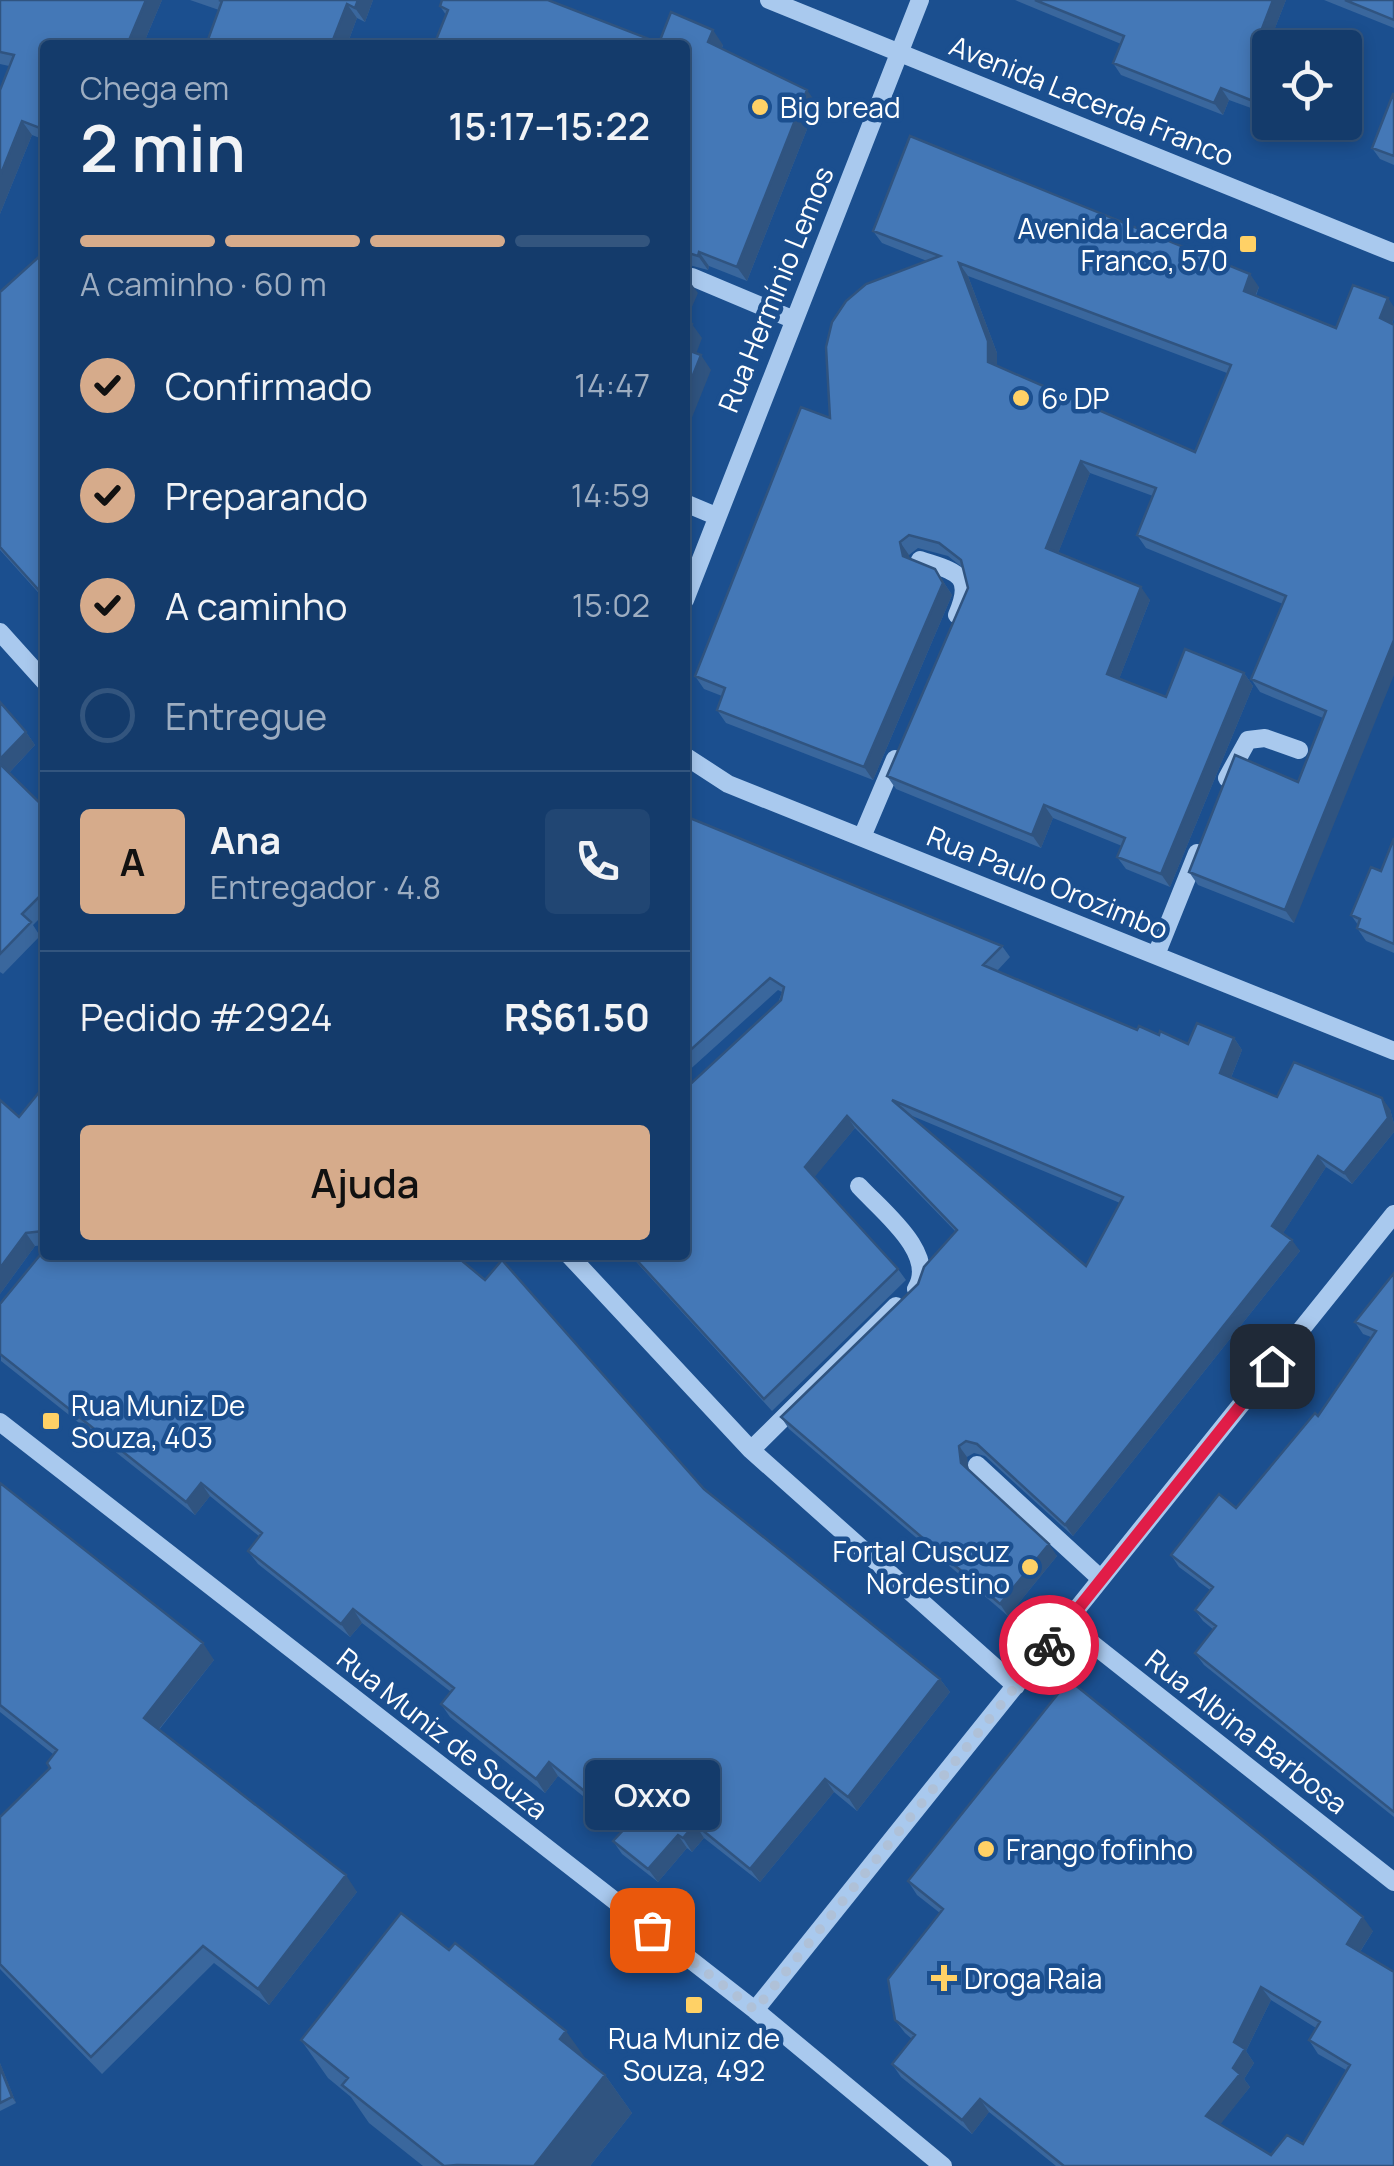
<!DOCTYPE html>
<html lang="pt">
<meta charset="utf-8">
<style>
:root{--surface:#143b6b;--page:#214673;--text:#f1f3f6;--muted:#9dadc1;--line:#33557e;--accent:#d6ab8b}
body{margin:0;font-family:Manrope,sans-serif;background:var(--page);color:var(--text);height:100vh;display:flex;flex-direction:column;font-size:38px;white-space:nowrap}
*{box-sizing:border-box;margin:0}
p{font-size:32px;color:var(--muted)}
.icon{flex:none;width:55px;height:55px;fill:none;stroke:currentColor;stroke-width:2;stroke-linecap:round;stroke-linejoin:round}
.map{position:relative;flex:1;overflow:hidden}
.sheet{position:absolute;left:40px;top:40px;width:650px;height:1220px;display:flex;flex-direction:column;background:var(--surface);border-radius:10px;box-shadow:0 5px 15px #0003,0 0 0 2px var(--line)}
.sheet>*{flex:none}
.buttons{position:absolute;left:1252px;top:30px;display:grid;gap:20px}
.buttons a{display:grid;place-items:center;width:110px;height:110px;border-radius:10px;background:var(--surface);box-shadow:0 5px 15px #0003,0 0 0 2px var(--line);font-size:50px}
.pin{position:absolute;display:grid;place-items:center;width:85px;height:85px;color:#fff;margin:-42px;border-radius:20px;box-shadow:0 5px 15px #0006}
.courier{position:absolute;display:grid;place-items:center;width:100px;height:100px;margin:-50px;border:8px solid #e11d48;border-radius:50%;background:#fff;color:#222;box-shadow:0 2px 12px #0007}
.bubble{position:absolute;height:70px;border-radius:10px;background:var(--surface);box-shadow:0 5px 15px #0003,0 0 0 2px var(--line);font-size:32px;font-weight:600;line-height:70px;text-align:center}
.overview em{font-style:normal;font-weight:600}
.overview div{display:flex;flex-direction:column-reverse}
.overview{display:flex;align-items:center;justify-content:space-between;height:170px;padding:0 40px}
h1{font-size:65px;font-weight:600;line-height:75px}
.bar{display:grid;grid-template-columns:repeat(4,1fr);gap:15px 10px;align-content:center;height:120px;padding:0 40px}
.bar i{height:12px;border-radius:8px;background:var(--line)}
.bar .current{background:var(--accent)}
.bar p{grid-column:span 4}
.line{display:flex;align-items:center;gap:25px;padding:0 40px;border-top:2px solid var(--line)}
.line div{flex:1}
.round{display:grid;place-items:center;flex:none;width:105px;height:105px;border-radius:10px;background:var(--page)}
ol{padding:0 40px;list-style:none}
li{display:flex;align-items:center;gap:30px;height:110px}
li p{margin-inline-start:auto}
li .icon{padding:10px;border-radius:50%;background:var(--accent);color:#111;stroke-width:4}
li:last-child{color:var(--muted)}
li i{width:55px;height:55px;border:5px solid var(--line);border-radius:50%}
.primary-button{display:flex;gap:20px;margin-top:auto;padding:20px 40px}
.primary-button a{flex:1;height:115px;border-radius:10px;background:var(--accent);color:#111;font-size:40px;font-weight:600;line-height:115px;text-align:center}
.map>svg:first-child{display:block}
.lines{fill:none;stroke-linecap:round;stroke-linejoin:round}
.minor{stroke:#a9c9ee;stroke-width:18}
.wall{fill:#3a679d;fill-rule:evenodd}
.shaded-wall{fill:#305480}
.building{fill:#4478b7;stroke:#305480;stroke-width:2.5;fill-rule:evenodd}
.done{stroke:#afc1d8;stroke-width:10;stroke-dasharray:0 18}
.route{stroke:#e11d48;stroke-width:12}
.poi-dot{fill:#ffd166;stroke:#1b4f8f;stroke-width:4}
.labels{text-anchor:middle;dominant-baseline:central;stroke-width:9;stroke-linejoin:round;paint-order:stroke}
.street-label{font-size:28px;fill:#fff;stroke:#1b4f8f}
.poi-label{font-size:28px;fill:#fff;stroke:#1b4f8f;text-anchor:start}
</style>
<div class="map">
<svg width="1394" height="2166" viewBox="0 0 1394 2166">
<rect width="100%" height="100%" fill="#1b4f8f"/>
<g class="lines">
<path class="minor" d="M769,0L1394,253
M692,277L792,319
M685,503L716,516
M920,560C955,572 975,573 957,615
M685,600L920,0
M0,632L45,682
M685,756L728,784L1394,1051
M1227,778L1248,740L1265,738L1299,750
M862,837L895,759
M1156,955L1197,853
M859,1186C882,1211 938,1254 916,1289
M569,1255L751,1450L1016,1686
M0,1422L755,2010L943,2166
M751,1450L896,1306
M977,1465L1101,1579
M1066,1623L1394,1882
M755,2010L1394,1214"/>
</g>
<path class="wall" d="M0,0H162L143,45H45V140L32,135L0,214V90L9,66L0,64Z
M190,0H373L365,22L357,18L347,45H206L219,10Z
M1015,0H1286L1269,43L1274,45L1276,48H1270L1262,112L1229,100L1223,115L1121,75L1113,63L1121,44Z
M1324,0H1394V28Z
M440,6L659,43L723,45L722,48L817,104L747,281L709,266L708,270L689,265L685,269V45H434L446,15Z
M1394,94V165L1380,159L1372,148Z
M873,231L1259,287L1256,296L1336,328L1394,307V318L1392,324L1294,923L1198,885L1189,872L1298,782L1323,718L1260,692L1251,679L1283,604L1146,548L1137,535L1153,496L1090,473L1058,553L1150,600L1119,679L1166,697L1244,673L1253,686L1170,887L1126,869L1117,857L1122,846L1053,818L1041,848L896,789L887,776L968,588L963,568L948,556L918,548L909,555V559L935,569L952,595L873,780L726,723L717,710L722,696L704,689L695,676L830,418L927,261L882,243ZM968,276L1227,373L1195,452L997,366V353Z
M45,258V600L0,550V292Z
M0,702L26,732L35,745L9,773L45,808V913L33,925L40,936L3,974L0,972Z
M685,816L1002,946L1010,957L997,971L1137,1030L1188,1044L1234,1038L1242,1050L1231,1078L1277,1097L1390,1109L1394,1124V1132L1352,1184L1326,1167L1283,1233L1300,1251L1073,1536L985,1456L974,1453L967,1457L968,1470L1057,1556L1008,1616L789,1429L781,1417L918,1284L955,1231L855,1128L814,1177L898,1269L906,1280L772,1411L630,1255H685L782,992L778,990L685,1074ZM910,1115L1120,1203L1086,1266Z
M1394,838V953L1366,941L1357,928L1358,925L1351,915L1381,871Z
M45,1085V1245L35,1246L0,1294L19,1117Z
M1394,1273V1817L1204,1665L1195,1653L1214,1630L1203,1621L1195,1610L1210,1590L1179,1567L1171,1555L1236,1508L1318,1416L1371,1337L1363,1334L1355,1322Z
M0,1304L704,1489L940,1679L950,1692L857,1811L834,1792L760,1882L704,1838L692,1852L687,1848L658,1882L622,1854L613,1841L624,1829L558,1776L545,1793L450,1717L441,1704L451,1692L362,1623L350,1637L258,1564L248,1551L260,1537L210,1496L195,1515L1,1361Z
M0,1483L214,1660L159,1730L357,1892L269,2005L214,1963L102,2074L0,1969V1817L50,1768L53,1754L0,1712Z
M908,1881L1373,1931L1360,1952L1394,2166H1056L989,2112L972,2134L901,2077L892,2064L912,2039L905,2033L895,2020L940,1913L917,1895ZM1271,2000L1316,2028L1309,2040L1318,2054L1346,2070L1303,2144L1271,2155L1220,2124L1250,2087L1244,2079L1254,2063L1246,2051Z
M301,2040L585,2059L605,2075L632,2113L590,2166H423L369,2123L351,2097L328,2078Z
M0,2063L16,2103L0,2111Z"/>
<path class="shaded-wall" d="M146,0H162L143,45H127Z
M358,0H373L365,22L355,8Z
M1273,0H1286L1266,51L1258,39Z
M347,4L357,18L347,45H331Z
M713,30L723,45L718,56L708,42Z
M1270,56V90L1262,112L1253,101Z
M1221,88L1229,100L1223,115L1214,103Z
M807,90L817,104L747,281L737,267Z
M22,121L32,135L0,214V176Z
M699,252L709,266L708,270L698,256Z
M959,263L968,276L997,353V375L988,362Z
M1250,274L1259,287L1252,303L1244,291Z
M688,279L698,293L685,323V285Z
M1388,298L1394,307V318L1389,331L1380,318Z
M692,324L702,338L693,362L685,351V343Z
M701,355L711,370L685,435V395Z
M1081,461L1090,473L1055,561L1046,548Z
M900,542L909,555L911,569L903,556Z
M935,569L952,595L873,780L864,767Z
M1141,587L1150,600L1116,687L1107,674Z
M1394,640V675L1294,923L1285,910Z
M1244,673L1253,686L1170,887L1161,874Z
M26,732L35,745L7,775L0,765V759Z
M1044,805L1053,818L1041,848L1032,835Z
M1234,1038L1242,1050L1228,1085L1220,1073Z
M1382,1098L1390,1109L1394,1124V1132L1352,1184L1344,1173Z
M847,1116L855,1128L813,1179L805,1167Z
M1318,1156L1326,1167L1280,1238L1272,1226Z
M26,1233L35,1246L0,1294V1268Z
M1292,1240L1300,1251L1073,1536L1065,1525Z
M959,1446L967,1457L969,1474L961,1463Z
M201,1483L210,1496L195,1515L186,1502Z
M1049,1544L1057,1556L1008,1616L1000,1604Z
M353,1609L362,1623L350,1637L341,1624Z
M203,1643L214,1660L155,1734L144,1718Z
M940,1679L950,1692L857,1811L848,1797Z
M549,1762L558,1776L545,1793L536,1779Z
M825,1779L834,1792L760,1882L750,1869Z
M695,1824L704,1838L692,1852L683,1838Z
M678,1835L687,1848L658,1882L648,1869Z
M346,1875L357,1892L269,2005L258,1989Z
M1363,1917L1373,1931L1356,1958L1347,1944Z
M1261,1987L1271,2000L1246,2051L1254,2063L1244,2079L1250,2087L1216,2130L1206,2116L1234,2042Z
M566,2031L593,2069L560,2039Z
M0,2063L16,2103L12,2097L0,2067Z
M605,2075L632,2113L590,2166H534Z
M980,2099L989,2112L972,2134L962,2120Z"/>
<path class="building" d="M0,0H146L127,45H45V130L22,121L0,176V90L14,55L0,52Z
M219,0H358L355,8L347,4L331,45H206L222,1Z
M442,0H548L659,43L671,12L713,30L708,42L807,90L737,267L699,252L698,256L685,252V45H434L448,10L440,6Z
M1035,0H1273L1258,39L1274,45L1273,48H1270V56L1253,101L1221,88L1214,103L1113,63L1124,36Z
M1345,0H1394V20Z
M1393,94H1394V156L1372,148Z
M910,136L1250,274L1244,291L1336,328L1353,285L1388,298L1380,318L1394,325V640L1285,910L1189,872L1235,755L1298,782L1326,711L1251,679L1286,596L1137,535L1156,488L1081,461L1046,548L1141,587L1107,674L1166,697L1185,649L1244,673L1161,874L1117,857L1125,838L1044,805L1032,835L887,776L968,588L961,560L939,543L909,535L900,542L903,556L935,569L943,583L864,767L717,710L725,688L695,676L801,407L830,418L826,347L832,322L846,301L866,284L940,256L873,231ZM959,263L1231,365L1195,452L988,362V341Z
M42,254L45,258V597L0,547V292Z
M685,321L692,324L685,343Z
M685,349L701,355L685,395Z
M0,702L26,732L0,759Z
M0,764L45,808V891L22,914L31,922L0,954Z
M685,816L1002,946L983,965L1137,1030L1139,1026L1159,1035L1160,1031L1188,1044L1197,1023L1234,1038L1220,1073L1277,1097L1294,1062L1382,1098L1388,1118L1344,1173L1318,1156L1272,1226L1292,1240L1065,1525L977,1444L966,1441L959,1446L961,1463L1049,1544L1000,1604L781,1417L918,1284L924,1267L957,1230L847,1116L805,1167L898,1269L764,1399L632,1255H685V1089L781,1000L784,987L770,978L685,1055ZM892,1100L1123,1197L1086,1266Z
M1394,838V944L1357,928L1360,919L1351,915L1371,867L1381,871Z
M45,1085V1234L43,1231L26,1233L0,1268V1100L19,1117Z
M45,1249V1255H455L485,1280L502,1260L704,1489L940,1679L848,1797L825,1779L750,1869L695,1824L683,1838L678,1835L648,1869L613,1841L627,1826L549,1762L536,1779L441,1704L454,1688L353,1609L341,1624L248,1551L262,1533L201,1483L186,1502L0,1354V1304Z
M1394,1273V1812L1195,1653L1216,1626L1195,1610L1213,1587L1171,1555L1219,1494L1236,1508L1315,1413L1318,1416L1376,1331L1355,1322Z
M0,1483L203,1643L144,1718L346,1875L258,1989L203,1946L91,2057L0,1964V1817L50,1768L47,1763L57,1750L0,1705Z
M1069,1680L1363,1917L1347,1944L1394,1972V2166H1064L980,2099L962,2120L892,2064L915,2035L895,2020L888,1979L943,1909L908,1881ZM1261,1987L1320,2022L1309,2040L1350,2065L1303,2144L1287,2135L1271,2155L1206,2116L1240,2074L1233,2068L1245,2049L1234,2042Z
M401,1913L449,1950L455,1943L566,2031L560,2039L605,2075L534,2166L457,2165L444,2166L342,2085L348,2078L301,2040Z
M0,2067L12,2097L0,2103Z"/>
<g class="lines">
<path class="done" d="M652,1930L755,2010L1049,1645"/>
<path class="route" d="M1049,1645L1272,1366"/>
</g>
<g class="poi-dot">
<circle cx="760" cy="107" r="10"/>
<rect x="1238" y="234" width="20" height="20" rx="5"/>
<circle cx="1021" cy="398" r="10"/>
<rect x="41" y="1411" width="20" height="20" rx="5"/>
<circle cx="1030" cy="1567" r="10"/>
<circle cx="986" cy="1849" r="10"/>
<path d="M939 1963h10v10h10v10h-10v10h-10v-10h-10v-10h10z"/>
<rect x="684" y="1995" width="20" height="20" rx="5"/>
</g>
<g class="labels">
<g class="street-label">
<text transform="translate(1092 100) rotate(22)">Avenida Lacerda Franco</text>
<text transform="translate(775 289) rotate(-68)">Rua Hermínio Lemos</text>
<text transform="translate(1048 882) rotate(22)">Rua Paulo Orozimbo</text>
<text transform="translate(1247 1731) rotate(38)">Rua Albina Barbosa</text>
<text transform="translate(443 1733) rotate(38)">Rua Muniz de Souza</text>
</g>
<g class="poi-label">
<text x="780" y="107">Big bread</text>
<text x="1228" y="228" text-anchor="end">Avenida Lacerda<tspan x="1228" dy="32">Franco, 570</tspan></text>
<text x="1041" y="398">6º DP</text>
<text x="71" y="1405">Rua Muniz De<tspan x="71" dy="32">Souza, 403</tspan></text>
<text x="1010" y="1551" text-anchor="end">Fortal Cuscuz<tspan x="1010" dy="32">Nordestino</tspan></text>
<text x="1006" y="1849">Frango fofinho</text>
<text x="964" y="1978">Droga Raia</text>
<text x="694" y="2038" text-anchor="middle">Rua Muniz de<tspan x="694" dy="32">Souza, 492</tspan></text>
</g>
</g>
</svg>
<div class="buttons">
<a><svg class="icon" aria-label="locate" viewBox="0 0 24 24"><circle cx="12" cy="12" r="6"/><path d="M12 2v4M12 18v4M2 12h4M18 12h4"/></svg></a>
</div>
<div class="pin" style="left:652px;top:1930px;background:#ea580c"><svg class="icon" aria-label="bag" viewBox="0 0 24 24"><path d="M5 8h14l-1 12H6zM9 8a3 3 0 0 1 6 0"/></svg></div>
<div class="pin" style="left:1272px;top:1366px;background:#1f2937"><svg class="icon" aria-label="home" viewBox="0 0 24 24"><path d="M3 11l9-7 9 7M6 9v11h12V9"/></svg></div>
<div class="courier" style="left:1049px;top:1645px"><svg class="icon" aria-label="bike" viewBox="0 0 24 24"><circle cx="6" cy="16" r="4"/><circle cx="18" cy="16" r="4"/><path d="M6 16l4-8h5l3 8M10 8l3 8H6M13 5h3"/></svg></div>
<div class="bubble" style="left:585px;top:1760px;width:135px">Oxxo</div>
<section class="sheet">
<div class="overview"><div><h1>2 min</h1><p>Chega em</p></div><em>15:17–15:22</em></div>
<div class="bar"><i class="current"></i><i class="current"></i><i class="current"></i><i></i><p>A caminho · 60 m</p></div>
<ol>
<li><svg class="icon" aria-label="check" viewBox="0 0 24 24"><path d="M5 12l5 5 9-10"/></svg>Confirmado<p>14:47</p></li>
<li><svg class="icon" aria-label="check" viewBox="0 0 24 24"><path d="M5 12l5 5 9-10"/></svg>Preparando<p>14:59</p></li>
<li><svg class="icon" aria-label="check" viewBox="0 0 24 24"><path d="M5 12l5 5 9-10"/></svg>A caminho<p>15:02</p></li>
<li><i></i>Entregue</li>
</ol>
<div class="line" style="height:180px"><b class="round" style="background:var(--accent);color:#111">A</b><div><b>Ana</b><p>Entregador · 4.8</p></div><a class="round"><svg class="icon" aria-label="phone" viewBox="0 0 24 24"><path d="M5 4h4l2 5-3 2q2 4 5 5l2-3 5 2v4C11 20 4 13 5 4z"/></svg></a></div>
<div class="line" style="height:130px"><div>Pedido #2924</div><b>R$61.50</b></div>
<div class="primary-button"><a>Ajuda</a></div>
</section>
</div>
